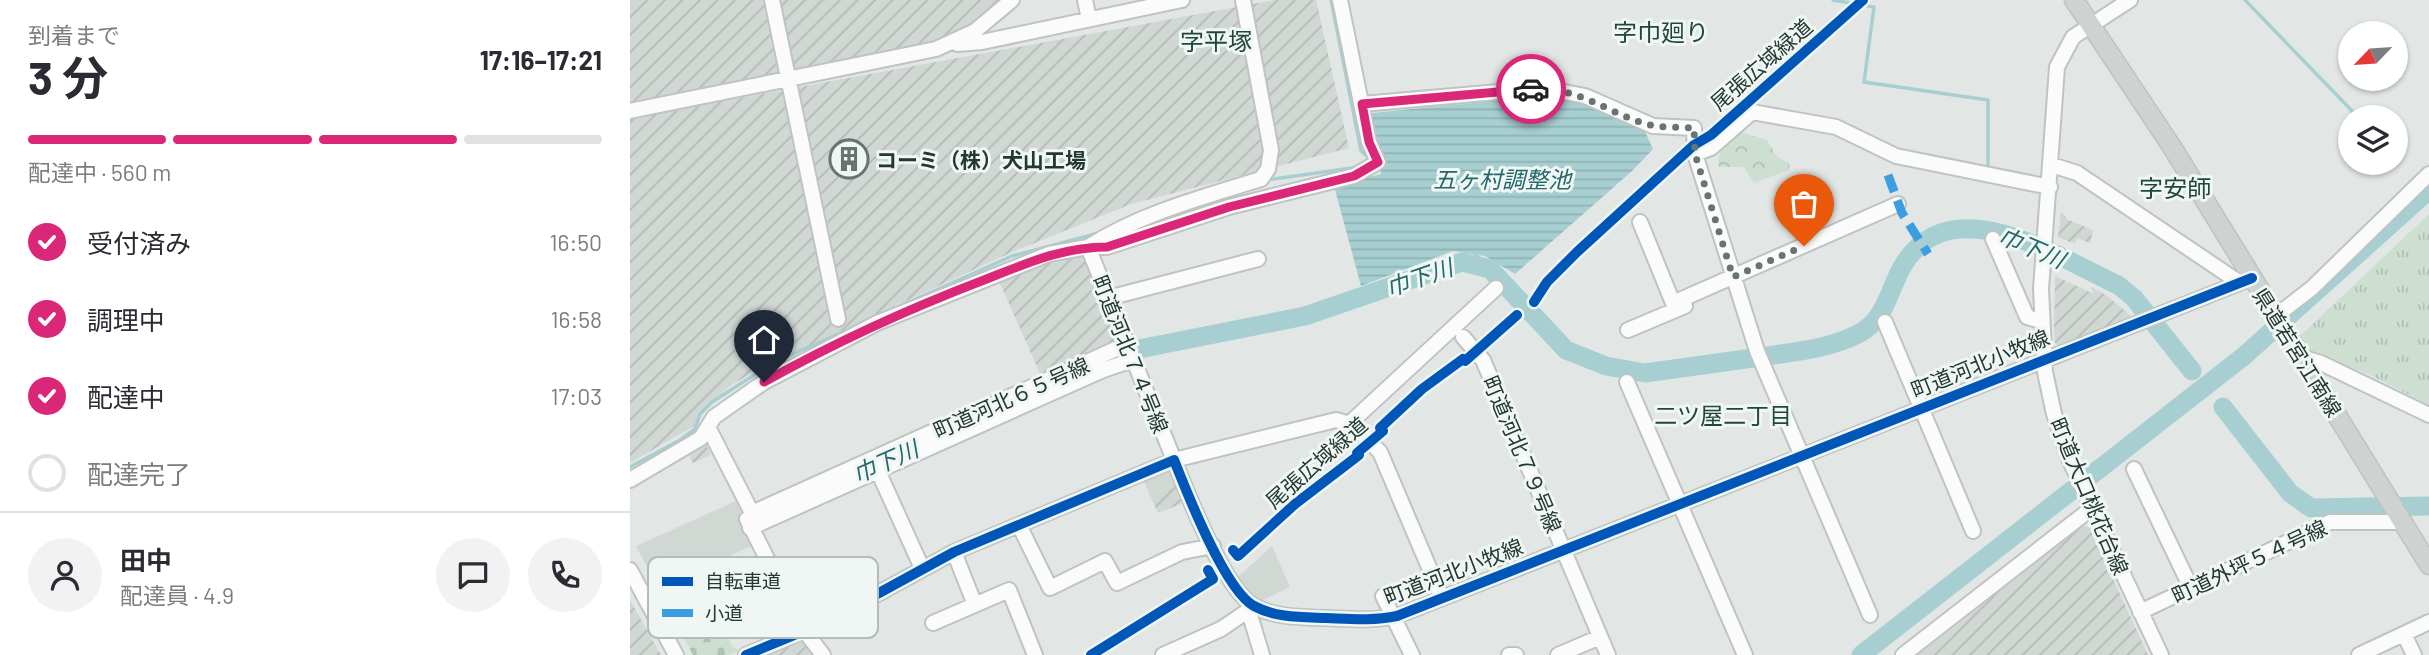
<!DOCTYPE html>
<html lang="ja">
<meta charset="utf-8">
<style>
:root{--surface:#fff;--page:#f2f2f3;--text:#2b2b33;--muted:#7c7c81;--line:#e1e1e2;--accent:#db2777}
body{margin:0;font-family:Barlow,"Noto Sans JP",sans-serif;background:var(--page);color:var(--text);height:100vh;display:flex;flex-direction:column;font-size:26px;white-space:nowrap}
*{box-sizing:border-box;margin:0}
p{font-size:23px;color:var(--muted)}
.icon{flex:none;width:38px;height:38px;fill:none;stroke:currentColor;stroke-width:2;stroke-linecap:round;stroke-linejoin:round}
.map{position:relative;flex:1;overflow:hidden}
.panel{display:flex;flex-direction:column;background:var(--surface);width:630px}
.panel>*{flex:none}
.needle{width:46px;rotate:245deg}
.fabs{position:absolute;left:1708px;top:21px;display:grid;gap:14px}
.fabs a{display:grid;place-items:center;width:70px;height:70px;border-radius:50%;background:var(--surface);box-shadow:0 2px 5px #0004;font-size:35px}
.pin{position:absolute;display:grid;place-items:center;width:60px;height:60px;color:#fff;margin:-72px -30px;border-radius:50% 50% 50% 0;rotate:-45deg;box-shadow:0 0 7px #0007}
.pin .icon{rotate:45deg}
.courier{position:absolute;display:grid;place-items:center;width:70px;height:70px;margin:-35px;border:5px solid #db2777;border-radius:50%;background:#fff;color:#222;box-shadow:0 2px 9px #0007}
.headline em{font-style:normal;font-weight:700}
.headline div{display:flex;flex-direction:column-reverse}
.headline{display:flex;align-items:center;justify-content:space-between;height:119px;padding:0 28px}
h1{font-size:46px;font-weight:700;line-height:52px}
.bar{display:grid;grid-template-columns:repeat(4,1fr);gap:10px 7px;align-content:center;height:84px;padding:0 28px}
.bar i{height:9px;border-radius:5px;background:var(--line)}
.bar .selected{background:var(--accent)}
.bar p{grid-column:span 4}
.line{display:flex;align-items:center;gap:18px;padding:0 28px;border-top:2px solid var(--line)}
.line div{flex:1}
.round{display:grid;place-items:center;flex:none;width:74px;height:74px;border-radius:37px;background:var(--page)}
ol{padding:0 28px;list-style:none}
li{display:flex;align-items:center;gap:21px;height:77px}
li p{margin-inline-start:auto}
li .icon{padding:7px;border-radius:50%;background:var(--accent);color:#fff;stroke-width:4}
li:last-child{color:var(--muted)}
li i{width:38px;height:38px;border:4px solid var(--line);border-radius:50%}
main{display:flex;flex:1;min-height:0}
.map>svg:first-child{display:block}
.built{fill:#d1d8d4}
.industrial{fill:url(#industrial-furrows)}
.forest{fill:url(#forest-crowns)}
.cemetery{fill:url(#cemetery-stones)}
.park{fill:url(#park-tufts)}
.water{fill:url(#water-rules)}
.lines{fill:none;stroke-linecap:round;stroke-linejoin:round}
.stream{stroke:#a7cfd1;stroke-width:3.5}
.river{stroke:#a7cfd1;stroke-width:19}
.minor-casing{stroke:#bfc4c2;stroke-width:18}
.major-casing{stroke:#bcc3c0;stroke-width:21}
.minor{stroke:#fbfbfb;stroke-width:14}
.major{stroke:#ced3d1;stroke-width:18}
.quiet{stroke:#3c9ee1;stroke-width:9;stroke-dasharray:18 9;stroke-linecap:butt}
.cycleway-casing{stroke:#f0f6f3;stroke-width:15}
.cycleway{stroke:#0057b8;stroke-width:10}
.done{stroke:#66756f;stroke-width:7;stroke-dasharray:0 12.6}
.route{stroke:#db2777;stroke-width:9}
.labels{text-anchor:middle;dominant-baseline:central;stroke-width:6;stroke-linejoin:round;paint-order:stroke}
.street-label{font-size:21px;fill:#233830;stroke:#f0f6f3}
.poi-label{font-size:21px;font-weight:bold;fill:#233830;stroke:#f0f6f3;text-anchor:start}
.water-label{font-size:23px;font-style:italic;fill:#24676d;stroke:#f0f6f3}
.neighbourhood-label{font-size:23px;fill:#21473b;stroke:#f0f6f3}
.quarter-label{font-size:24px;fill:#21473b;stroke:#f0f6f3}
.key{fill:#f0f6f3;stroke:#b2bdb8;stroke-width:2}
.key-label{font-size:19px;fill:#233830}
</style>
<main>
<section class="panel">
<div class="headline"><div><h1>3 分</h1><p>到着まで</p></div><em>17:16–17:21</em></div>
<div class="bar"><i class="selected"></i><i class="selected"></i><i class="selected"></i><i></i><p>配達中 · 560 m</p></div>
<ol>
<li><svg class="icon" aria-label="check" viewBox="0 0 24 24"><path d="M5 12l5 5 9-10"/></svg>受付済み<p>16:50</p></li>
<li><svg class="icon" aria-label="check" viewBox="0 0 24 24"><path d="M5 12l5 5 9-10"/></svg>調理中<p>16:58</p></li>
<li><svg class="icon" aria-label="check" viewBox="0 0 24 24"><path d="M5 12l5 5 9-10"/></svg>配達中<p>17:03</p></li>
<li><i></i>配達完了</li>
</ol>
<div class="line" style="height:126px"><a class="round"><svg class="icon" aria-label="person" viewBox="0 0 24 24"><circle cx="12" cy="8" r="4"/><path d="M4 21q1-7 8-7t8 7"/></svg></a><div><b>田中</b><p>配達員 · 4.9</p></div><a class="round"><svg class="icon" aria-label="chat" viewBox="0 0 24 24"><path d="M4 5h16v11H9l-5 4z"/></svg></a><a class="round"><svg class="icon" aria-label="phone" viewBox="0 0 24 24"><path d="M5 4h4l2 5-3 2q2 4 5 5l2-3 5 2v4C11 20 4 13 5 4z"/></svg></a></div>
</section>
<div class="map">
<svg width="1799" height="655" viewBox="0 0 1799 655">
<defs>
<pattern id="industrial-furrows" width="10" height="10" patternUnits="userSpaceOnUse" patternTransform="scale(1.75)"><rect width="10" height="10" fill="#d1d8d4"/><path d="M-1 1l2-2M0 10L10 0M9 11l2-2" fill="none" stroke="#b3bab6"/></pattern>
<pattern id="forest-crowns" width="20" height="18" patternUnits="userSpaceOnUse" patternTransform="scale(1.75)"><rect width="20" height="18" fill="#cddfd1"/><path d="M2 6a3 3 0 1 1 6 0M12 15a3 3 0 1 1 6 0" fill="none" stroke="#b0c0b4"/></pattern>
<pattern id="cemetery-stones" width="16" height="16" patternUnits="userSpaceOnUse" patternTransform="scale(1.75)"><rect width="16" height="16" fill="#cddfd1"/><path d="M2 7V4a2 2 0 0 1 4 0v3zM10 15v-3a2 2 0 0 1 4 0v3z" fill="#b0c0b4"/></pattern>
<pattern id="park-tufts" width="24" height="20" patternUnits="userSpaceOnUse" patternTransform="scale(1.75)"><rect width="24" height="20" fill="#cddfd1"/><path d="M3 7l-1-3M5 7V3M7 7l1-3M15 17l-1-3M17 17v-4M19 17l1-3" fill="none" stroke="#b0c0b4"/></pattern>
<pattern id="water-rules" width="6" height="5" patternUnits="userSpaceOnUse" patternTransform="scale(1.75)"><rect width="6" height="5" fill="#a7cfd1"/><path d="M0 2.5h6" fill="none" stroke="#8fb2b4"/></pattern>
</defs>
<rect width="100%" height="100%" fill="#e2e7e5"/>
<path class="built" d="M536,470L544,473L549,484L520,496L513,479Z
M106,501L126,544L28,588L6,546Z
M642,546L660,587L629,602L623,599L608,577Z"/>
<path class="industrial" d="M0,0H382L318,45L0,111Z
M645,0H686L719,148L501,204L380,253L137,365L103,384L70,411L64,426L0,463V118Z
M1431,213L1436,216V219L1463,230L1460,243L1447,238L1445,244L1428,237Z
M456,251L492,341L412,378L369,281L419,258Z
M1425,276L1464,294L1461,287L1476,295L1501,316L1429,346L1425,343L1424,330Z
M74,440L81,455L63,463L56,451Z
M549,484L556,502L528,513L520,496Z
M1453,526L1459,527L1518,655H1288Z
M0,600L31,655H0Z
M178,634L192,655H127Z"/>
<path class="forest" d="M1111,132L1137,140L1147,157L1159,163L1160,170L1124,183L1114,167H1089C1086,151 1098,139 1111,132Z"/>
<path class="cemetery" d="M89,619L102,646L109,651L99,655H63L52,635Z"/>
<path class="park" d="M1799,214V405L1736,373L1677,352L1670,336Z"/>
<path class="water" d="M915,96H941L1013,127L1023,149L1002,171L885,274L855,256L823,251L731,286L704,186L751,174L742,113Z"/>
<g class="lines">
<path class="stream" d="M701,0L731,151L739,158
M1203,0L1244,7L1234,82L1358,100V165
M1615,0L1726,115
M637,180L729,167
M844,253L860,269
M0,467L50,440L65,429L70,414L82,402L143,363L382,256L469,233"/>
<path class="river" d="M456,371L504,350L675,316L832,262L860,269L936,350L976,366L1015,373C1053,368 1092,362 1130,357C1162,352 1199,349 1228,334C1255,320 1258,293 1271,269C1318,183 1427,257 1488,285L1504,298L1562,371
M1593,407L1660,493L1681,508L1799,506
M1231,655L1614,356L1799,190"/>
<g class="minor-casing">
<path id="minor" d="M142,0L208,319
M455,0L459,19
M613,0L641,150L638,169L631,179C573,197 509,214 458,247L544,460L706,420L723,425L750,452L812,598
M1500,0L1443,37L1427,67L1411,289L1415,372L1424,414L1440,461L1531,655
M327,44L352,42L552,0
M732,104L914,88L955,96L1023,126L1064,128L1065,154L1127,351L1240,615
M0,111L306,49L345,31L382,0
M1065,154L1081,148L1122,112L1206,127L1266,156L1420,187
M1422,165L1447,173L1610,283
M1010,222L1043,303L1268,204
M1363,239L1397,317L1411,321
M478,298L628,259
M1646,316L1682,288L1799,174
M1255,322L1343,531
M998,330L1055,306
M833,337L853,360L978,655
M1671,357L1691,363L1799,415
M997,382L1115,655
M720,423L866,288
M78,427L122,513L497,344
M1504,469L1561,588
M248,471L292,568
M0,480L71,438L84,417L134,382L247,323L419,254L458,247H477L599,207L724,176L748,162L739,142L710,0
M117,519L171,626L193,655
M389,525L420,588L475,561L487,583L552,552L583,546
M120,528L473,370L503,360
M324,552L345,605
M0,570L46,655
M753,596L782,655
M620,604V615L632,655
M1510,612L1700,522H1764L1771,519
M303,623L379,590L405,655
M1774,634L1784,655
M116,655L196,622L324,552L544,460C557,493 595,590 624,606C646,618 672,617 697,618C721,619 743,621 767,616L1622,278
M533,655L591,629L619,610
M879,655H886
M928,655L970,637
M1273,655L1462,508
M1729,655L1799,622"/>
</g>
<g class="major-casing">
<path id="major" d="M1444,0L1542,147L1799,565"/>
</g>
<use href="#minor" class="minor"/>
<use href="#major" class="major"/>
<path class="quiet" d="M1258,175L1272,213L1298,254"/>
<g class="cycleway-casing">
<path id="cycleway" d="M904,302L917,282L947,252L1064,145L1081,135L1233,0
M603,550L608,556L665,504L729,455L727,453L753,431L750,428L792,389L833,359L835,361L887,315
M116,655L196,622L324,552L544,460C557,493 595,590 624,606C646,618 672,617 697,618C721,619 743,621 767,616L1622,278
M461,655L583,579L578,570"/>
</g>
<use href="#cycleway" class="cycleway"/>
</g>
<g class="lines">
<path class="done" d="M901,89C949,86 978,114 1020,125C1033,128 1050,127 1064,128L1065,154L1103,277L1174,246"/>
<path class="route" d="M134,382C206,342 278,309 354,280C395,264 432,247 477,247L599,207L724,176L748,162L739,142L732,104L901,89"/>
</g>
<defs>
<g id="building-ring" transform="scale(2.0125)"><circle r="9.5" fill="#f0f6f3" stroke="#66756f" stroke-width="1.5"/><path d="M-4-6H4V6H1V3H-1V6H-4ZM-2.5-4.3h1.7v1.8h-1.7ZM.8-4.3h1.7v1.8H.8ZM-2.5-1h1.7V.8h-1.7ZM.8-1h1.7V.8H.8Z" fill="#66756f"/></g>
</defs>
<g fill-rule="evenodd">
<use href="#building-ring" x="219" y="159"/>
</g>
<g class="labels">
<g class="street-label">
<text transform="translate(1131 64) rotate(-41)">尾張広域緑道</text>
<text transform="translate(1668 352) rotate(58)">県道若宮江南線</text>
<text transform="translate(501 354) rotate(68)">町道河北７４号線</text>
<text transform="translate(1350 363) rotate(-22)">町道河北小牧線</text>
<text transform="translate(381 397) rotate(-24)">町道河北６５号線</text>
<text transform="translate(893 454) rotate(67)">町道河北７９号線</text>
<text transform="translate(686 462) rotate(-41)">尾張広域緑道</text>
<text transform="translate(1460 496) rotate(67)">町道大口桃花台線</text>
<text transform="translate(1619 561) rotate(-25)">町道外坪５４号線</text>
<text transform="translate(823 571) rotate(-21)">町道河北小牧線</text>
</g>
<g class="poi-label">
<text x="246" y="159">コーミ（株）犬山工場</text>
</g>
<g class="water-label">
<text x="872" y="179">五ヶ村調整池</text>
<text transform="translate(1402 247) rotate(23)">巾下川</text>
<text transform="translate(789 277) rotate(-19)">巾下川</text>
<text transform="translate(255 461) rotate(-24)">巾下川</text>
</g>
<g class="neighbourhood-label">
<text x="1093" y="415">二ツ屋二丁目</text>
</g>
<g class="quarter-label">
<text x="1031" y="31">字巾廻り</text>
<text x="586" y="40">字平塚</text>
<text x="1545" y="187">字安師</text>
</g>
</g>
<rect x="18" y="557" width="230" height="81" rx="10" class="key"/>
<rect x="32" y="577" width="31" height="9" fill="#0057b8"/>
<rect x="32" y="609" width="31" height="8" fill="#3c9ee1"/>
<g class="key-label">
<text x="75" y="588">自転車道</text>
<text x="75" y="620">小道</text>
</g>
</svg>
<div class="fabs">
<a><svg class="needle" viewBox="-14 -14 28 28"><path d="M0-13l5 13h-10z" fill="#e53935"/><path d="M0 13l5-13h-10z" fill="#7c7c81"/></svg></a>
<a><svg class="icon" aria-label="layers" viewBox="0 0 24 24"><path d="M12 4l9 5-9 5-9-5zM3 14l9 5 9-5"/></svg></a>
</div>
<div class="pin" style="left:1174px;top:246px;background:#ea580c"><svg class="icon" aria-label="bag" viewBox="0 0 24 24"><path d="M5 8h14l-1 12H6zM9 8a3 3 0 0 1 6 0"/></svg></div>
<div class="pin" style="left:134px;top:382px;background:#1f2937"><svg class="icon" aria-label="home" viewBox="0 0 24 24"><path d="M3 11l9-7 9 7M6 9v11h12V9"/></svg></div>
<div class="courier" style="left:901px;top:89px"><svg class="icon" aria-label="car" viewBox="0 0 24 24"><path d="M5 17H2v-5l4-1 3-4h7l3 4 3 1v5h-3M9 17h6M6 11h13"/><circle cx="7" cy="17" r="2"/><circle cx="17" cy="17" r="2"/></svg></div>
</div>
</main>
